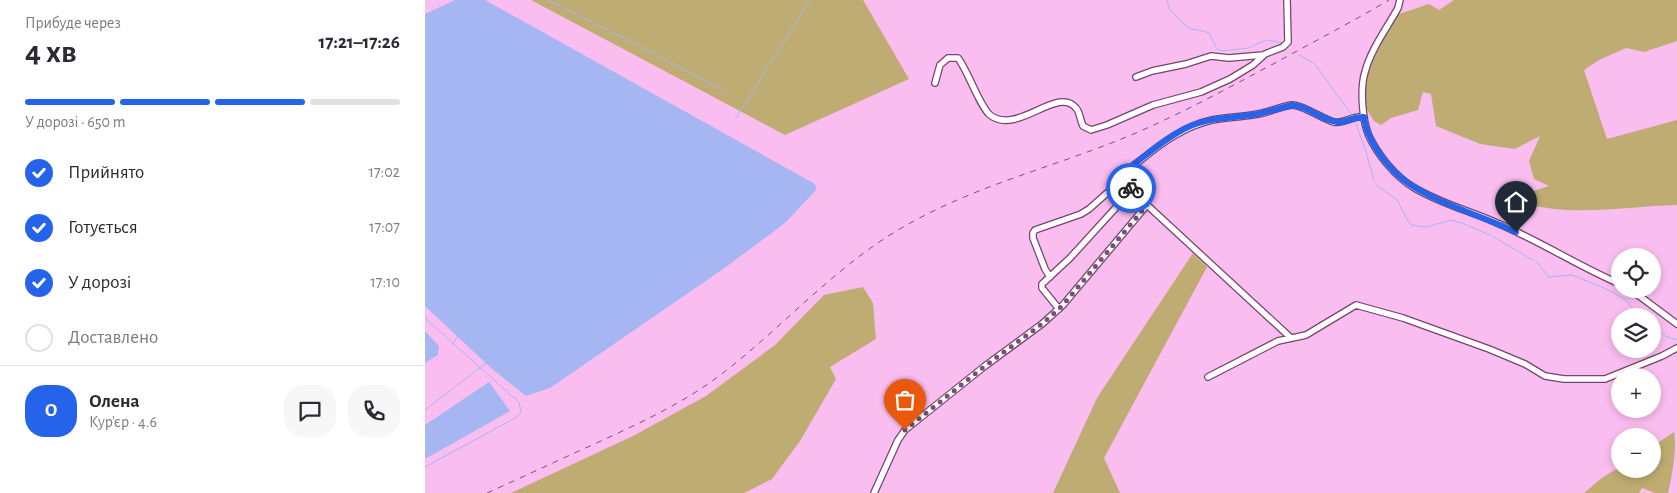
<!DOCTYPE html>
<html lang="uk">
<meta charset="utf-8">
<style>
:root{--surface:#fff;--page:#f7f7f7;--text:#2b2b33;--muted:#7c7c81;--line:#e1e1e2;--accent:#2563eb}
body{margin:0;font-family:"Alegreya Sans",sans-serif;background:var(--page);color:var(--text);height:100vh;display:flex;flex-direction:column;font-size:19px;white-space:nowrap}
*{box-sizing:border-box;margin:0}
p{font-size:16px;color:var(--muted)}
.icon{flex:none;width:28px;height:28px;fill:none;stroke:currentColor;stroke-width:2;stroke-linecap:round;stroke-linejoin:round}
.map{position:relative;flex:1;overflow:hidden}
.sheet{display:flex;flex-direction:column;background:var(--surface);width:425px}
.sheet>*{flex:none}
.fabs{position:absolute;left:1186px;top:248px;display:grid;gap:10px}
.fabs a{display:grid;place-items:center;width:50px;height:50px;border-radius:50%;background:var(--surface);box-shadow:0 2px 8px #0003;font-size:25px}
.pin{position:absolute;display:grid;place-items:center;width:42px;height:42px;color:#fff;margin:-51px -21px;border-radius:50% 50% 50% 0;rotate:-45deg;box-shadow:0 0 5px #0007}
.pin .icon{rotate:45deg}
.courier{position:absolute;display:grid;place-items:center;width:50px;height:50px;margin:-25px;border:4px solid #2563eb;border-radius:50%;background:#fff;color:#222;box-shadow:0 1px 6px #0007}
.head em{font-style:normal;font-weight:600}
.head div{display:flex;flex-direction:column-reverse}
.head{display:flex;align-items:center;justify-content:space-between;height:85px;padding:0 25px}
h1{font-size:32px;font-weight:600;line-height:38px}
.bar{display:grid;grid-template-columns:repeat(4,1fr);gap:8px 5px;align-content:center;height:60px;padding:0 25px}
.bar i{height:6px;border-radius:4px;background:var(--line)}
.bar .selected{background:var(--accent)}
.bar p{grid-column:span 4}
.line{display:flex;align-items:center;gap:12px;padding:0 25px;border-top:1px solid var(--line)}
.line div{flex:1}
.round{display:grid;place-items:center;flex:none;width:52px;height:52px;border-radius:20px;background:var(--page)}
ol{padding:0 25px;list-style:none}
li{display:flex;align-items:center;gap:15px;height:55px}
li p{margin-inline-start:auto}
li .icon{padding:5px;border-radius:50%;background:var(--accent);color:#fff;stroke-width:4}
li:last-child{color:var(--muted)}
li i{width:28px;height:28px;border:2px solid var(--line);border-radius:50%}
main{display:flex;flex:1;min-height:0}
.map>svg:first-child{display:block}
.green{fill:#beac72}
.water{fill:#a5b6f3}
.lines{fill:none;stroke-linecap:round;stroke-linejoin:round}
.stream{stroke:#a5b6f3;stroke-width:1}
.minor-casing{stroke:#76426e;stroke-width:8}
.minor{stroke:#fff;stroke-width:5.5}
.rail{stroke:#775371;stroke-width:1;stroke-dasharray:6 6;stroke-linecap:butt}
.done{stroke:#765270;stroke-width:5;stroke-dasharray:0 9}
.route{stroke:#2563eb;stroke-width:6}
</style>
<main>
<section class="sheet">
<div class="head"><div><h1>4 хв</h1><p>Прибуде через</p></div><em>17:21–17:26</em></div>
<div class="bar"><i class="selected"></i><i class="selected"></i><i class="selected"></i><i></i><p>У дорозі · 650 m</p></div>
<ol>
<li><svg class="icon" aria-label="check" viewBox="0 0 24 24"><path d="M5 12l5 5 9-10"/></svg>Прийнято<p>17:02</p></li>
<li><svg class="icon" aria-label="check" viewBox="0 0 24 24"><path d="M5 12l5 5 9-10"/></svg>Готується<p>17:07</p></li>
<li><svg class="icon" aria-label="check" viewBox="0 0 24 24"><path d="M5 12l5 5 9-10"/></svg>У дорозі<p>17:10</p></li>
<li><i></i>Доставлено</li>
</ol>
<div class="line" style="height:90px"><b class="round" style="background:var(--accent);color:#fff">О</b><div><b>Олена</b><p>Кур’єр · 4.6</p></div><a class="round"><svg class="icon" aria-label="chat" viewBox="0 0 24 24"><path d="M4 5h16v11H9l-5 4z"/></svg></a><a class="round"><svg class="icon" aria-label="phone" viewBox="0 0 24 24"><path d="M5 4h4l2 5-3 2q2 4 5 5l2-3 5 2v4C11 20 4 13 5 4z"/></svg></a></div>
</section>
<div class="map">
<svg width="1252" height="493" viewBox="0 0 1252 493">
<rect width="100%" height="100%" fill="#fabdef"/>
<path class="green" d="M106,0H438L484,79L360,135Z
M1029,0H1252V41L1219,52L1201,48L1174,60L1159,70L1182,139L1252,120V205C1204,206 1150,217 1103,204L1105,192L1124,186L1109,179L1104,161L1115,136L1090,149L1055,144L1011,126L1006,94L998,92L993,110L966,118L956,125L949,121L939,105V74L962,29L974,14L1004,4L1014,10Z
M768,253L782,267L679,458L695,493H628L672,398Z
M438,287L448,303L451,339L405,367L411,379L375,441L347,479L319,493H86L208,436L281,396L350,345L399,295Z
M1249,432C1252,448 1247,477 1243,493H1230L1217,488L1214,493H1159L1178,477L1195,467V469H1228V446Z"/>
<path class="water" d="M30,0H60L390,184L391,190L360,223L301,267L125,388L101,396L66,368L0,306V14Z
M0,331L14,346L13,355L0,363Z
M64,382L85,411L0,459V425Z"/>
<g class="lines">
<path class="stream" d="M123,0L228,53L304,94
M742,0L744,8L756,22L766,29L778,31L784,33L792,49L797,51L823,48L842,40L858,43
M874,55L889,63L927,115
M311,118L385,0
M930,121L941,152L949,180
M950,184L972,200L983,221L986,225L1001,227L1026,220L1037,223L1065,235
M1067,236L1108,260
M1111,261L1124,277L1147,275L1177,287L1200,299L1214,316
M0,318L88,397L94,402L96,412L92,417L0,467
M1228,327L1240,336L1252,340
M28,344L33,335
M0,410L61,363"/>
<g class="minor-casing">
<path id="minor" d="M975,0L973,8C962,28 946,49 940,72C935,88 937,120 944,136C953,155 970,176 988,187C1014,203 1045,211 1072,223C1115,241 1153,266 1195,284
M711,77L727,71L761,64L786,56L804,58L838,55
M510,83L515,65L523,58H533C543,71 555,107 565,115C592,136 633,85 651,108C655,112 655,120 658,126L666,130L682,125L728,105L776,92L805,79L828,65L840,54L858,47L863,42L862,0
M699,178L700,182L722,205L866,338
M625,277L620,269L608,238V233L610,230L656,214L664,209L699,178C700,170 711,164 717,159C738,142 760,126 787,120C802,117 818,117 833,114C844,112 855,107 866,105C876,104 898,119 909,122C920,124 928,115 939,117
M1205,289L1252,324
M634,309L617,288V284L645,258L707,190
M783,377L853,341L881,335L931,305L978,318L1064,349L1100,364L1120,376L1139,379H1180L1237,356L1252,348
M449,493L473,440L480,430L560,366L617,324L638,305L722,205"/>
</g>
<use href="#minor" class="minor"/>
<path class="rail" d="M62,493C100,476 138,458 176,441C217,422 258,403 294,376C360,326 415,260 489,221C556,184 635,165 706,135C756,114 803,88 850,63C888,42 927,22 964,0"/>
</g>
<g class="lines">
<path class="done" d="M480,430L560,366L617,324L638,305L722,205L706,188"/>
<path class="route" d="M706,188C693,174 702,171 713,161C728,150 744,136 761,128C783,117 810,118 833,114C845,111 856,108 867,105C883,106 896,120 912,122C921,123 929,116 939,117C940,123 941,130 944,135C952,154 971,177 989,187C1020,206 1057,216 1091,232"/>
</g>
</svg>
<div class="fabs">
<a><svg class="icon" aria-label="locate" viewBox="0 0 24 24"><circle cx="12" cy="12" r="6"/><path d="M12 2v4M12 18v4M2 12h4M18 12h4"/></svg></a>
<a><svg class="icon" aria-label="layers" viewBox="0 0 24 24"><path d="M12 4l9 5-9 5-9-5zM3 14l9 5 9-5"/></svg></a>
<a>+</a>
<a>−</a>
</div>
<div class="pin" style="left:480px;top:430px;background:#ea580c"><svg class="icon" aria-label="bag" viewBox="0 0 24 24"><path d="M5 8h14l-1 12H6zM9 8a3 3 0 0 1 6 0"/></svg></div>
<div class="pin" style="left:1091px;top:232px;background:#1f2937"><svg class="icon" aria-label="home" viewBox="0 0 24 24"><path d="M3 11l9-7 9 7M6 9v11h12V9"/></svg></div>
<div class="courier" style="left:706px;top:188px"><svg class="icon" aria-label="bike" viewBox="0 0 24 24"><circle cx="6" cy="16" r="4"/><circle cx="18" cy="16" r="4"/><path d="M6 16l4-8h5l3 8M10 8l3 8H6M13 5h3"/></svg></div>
</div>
</main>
